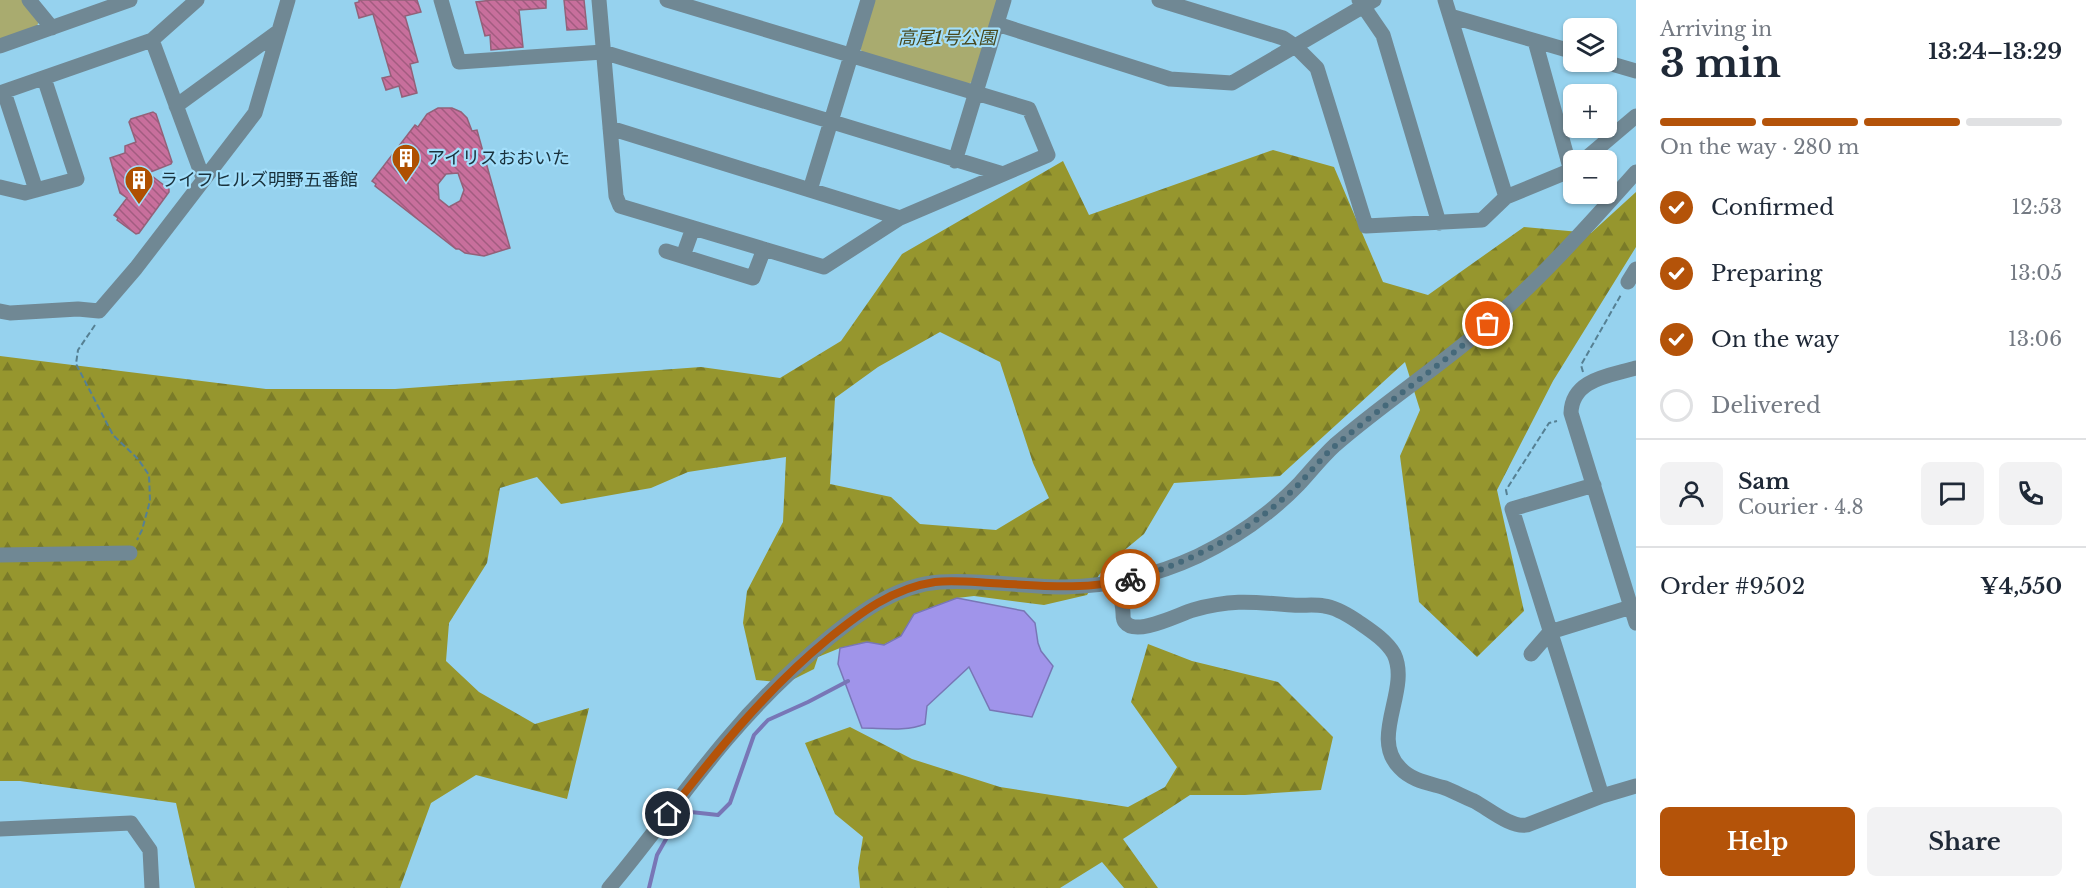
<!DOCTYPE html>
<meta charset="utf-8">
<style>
:root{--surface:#fff;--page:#f2f2f3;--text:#1f2937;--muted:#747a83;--line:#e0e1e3;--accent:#b45309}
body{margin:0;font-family:"Libre Baskerville","Noto Sans JP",serif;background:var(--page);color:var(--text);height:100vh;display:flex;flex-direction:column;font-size:22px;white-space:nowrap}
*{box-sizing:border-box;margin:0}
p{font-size:20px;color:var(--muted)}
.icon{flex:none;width:33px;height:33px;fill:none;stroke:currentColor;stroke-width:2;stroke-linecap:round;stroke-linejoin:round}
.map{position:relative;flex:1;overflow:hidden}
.sheet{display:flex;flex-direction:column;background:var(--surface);width:450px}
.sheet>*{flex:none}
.fabs{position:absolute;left:1563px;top:18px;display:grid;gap:12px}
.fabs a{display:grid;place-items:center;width:54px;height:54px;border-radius:9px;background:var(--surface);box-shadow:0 2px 4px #0004;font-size:30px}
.pin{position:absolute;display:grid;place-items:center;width:51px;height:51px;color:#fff;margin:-26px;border:3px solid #fff;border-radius:50%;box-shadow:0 2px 6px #0007}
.courier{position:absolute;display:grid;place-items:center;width:60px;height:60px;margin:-30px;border:4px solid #b45309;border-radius:50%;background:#fff;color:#222;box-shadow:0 2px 8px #0007}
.head em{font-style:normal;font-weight:700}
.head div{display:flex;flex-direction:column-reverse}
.head{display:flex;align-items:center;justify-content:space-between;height:102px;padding:0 24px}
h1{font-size:39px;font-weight:700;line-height:45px}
.bar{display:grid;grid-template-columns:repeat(4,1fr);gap:9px 6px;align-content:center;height:72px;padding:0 24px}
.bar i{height:8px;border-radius:4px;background:var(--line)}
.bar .active{background:var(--accent)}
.bar p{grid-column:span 4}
.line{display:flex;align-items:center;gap:15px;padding:0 24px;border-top:2px solid var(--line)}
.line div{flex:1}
.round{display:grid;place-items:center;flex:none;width:63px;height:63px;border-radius:9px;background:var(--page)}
ol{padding:0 24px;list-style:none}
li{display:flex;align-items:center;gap:18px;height:66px}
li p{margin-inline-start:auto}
li .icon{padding:6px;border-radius:50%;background:var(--accent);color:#fff;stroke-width:4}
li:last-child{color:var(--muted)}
li i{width:33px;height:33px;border:3px solid var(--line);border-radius:50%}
.button{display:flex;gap:12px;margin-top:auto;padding:12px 24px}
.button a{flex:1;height:69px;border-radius:9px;background:var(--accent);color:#fff;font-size:24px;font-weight:700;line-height:69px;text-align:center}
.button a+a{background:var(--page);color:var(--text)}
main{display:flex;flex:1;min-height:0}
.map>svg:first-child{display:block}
.forest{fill:url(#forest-firs);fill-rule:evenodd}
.park{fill:#a9ab6f}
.water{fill:#a094ea;stroke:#7876b6;stroke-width:1.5}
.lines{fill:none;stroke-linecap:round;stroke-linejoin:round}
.stream{stroke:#7876b6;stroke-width:4}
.building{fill:url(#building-back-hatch);stroke:#936179;stroke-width:1.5;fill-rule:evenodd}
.path{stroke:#568093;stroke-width:2;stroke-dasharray:6 3;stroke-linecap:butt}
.minor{stroke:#708894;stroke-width:15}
.done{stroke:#45697a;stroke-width:6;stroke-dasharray:0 10.8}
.route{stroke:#b45309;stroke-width:8}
.labels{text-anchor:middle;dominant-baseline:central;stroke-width:4.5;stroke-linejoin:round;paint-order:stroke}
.park-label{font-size:18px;font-style:italic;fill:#48491f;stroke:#a3dffb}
.poi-label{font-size:18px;fill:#19313c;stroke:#a3dffb;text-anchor:start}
</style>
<main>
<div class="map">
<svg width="1636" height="888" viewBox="0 0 1636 888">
<defs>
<pattern id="forest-firs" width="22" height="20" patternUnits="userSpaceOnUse" patternTransform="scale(1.5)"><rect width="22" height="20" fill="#96962e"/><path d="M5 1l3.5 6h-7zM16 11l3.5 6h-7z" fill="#7a7b28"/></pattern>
<pattern id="building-back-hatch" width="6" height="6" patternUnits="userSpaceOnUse" patternTransform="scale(1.5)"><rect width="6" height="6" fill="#c86f9c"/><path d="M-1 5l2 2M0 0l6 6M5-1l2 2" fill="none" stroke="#a25c80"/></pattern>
</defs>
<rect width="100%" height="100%" fill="#96d2ee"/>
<path class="forest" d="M1273,150L1334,167L1383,282L1428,295L1524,227L1591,233L1636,192V247L1553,381L1497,490L1524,611L1477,657L1419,602L1400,456L1420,410L1405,362L1280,476L1174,483L1144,534L1110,562L1099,575L1087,595L1044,605L974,596L957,598L914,614L901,636L883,645L867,642L840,648L818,657L814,669L786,683L756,680L743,623L747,591L783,522L786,457L688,472L651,488L561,504L537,477L500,488L487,563L449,623L446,661L479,692L535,724L589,708L567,799L476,775L431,803L400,888H195L176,803L20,781H0V356L266,389H395L701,367L780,378L841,341L902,254L1063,161L1089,215ZM940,332L1000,362L1033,463L1049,498L996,530L920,524L891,497L830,484L835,398L878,367Z
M1148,644L1192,661L1278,682L1333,737L1321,790L1245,795H1190L1123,839L1158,888H1124L1102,862L1060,888H860L858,868L863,837L835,814L805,743L850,727L912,759L1000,787L1128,807L1165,787L1177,767L1131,702Z"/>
<path class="park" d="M0,0H23L39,21L37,26L0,40Z
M873,0H998L974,81L968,84L862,52L859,46Z"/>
<path class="water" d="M957,598L1024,611L1035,623L1038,643L1041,651L1053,666L1032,717L990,710L969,667L927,706L925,724C906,732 882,728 862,728L838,664L840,648L867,642L884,645L901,636L914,614Z"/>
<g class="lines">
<path class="stream" d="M649,888L657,855L682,811L718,815L730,803L754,735L768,720L808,702L848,681"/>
</g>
<path class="building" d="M359,0H417L421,12L405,16L418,62L410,64L417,93L402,97L399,86L386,90L382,78L391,76L373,14L359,18L355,3L359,2Z
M492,0H546V8L519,10L523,47L491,50L490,35L485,36L476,2Z
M564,0H584L587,29L567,30Z
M438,108H452L461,112L467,118L472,131L477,130L510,248L484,256L465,253L459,249H456L375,186L376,184L372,181L415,125L418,127L427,114ZM458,173L464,190L460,201L449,207L439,199L438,184L446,174Z
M153,112L156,114L172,162L171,164L148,173L169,189V192L139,233L136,234L117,220L118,218L114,215L127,198L120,193L110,158L125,153V146L136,142L129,122L131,119Z"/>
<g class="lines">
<path class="path" d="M95,325L78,350L76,364L113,435L138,459L149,475L150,501L142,530L137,540
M1583,372L1581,365L1622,293
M1507,495L1506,490L1549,423L1557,421"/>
<path class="minor" d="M29,0L52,28
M441,0L459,62L603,52L1003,174
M599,0L616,196L620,206L824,267L900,218L1048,155L1029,109L667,0
M1159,0L1283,38L1295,46L1317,68L1366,226L1482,220L1506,197L1574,169
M1359,0L1383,35L1439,223
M1445,0L1506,197
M1450,16L1574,52
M997,24L1170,79L1232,83L1374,0
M152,40L203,178
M1535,41L1571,171
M0,46L130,0
M1605,62L1636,71
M4,92L36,190
M0,93L152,40L197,0
M176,106L279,31
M610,128L900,218
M1584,160L1636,116
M955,161L1004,0
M0,187L25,193L77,179L44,78
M810,190L868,0
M666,251L753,278L764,249
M683,256L693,228
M1628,282L1636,269
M0,311L10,313L78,309L99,311L136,268L255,113L288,0
M1636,368C1609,376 1572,379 1571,413L1636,623
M1594,485L1512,509L1602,796
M0,555L130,553
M1116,582C1119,593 1123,603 1123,613C1123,616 1123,620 1125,622C1136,637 1179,614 1193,610C1232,599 1253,602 1292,605C1303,606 1314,604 1324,606C1335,607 1348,615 1357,621C1370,630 1386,640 1394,654C1411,690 1369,737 1400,768C1412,781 1429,783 1445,788C1455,792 1464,797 1474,801C1489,809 1511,828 1527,825L1602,796L1636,786
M1531,654L1550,632L1631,607
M0,829L131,823L150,850L152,888
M609,888C650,840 686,787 727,739C758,702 793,668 830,637C862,611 897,585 940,582C981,579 1023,587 1065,587C1110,586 1157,575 1198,556C1235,538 1271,513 1299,484C1311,471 1322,457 1335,445C1381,405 1433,371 1480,331C1536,284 1587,227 1636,172"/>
</g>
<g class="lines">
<path class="done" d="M1130,579C1193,562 1249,532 1296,487C1311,472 1324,454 1341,441C1389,401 1441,365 1488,324"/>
<path class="route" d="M668,814C717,751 766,690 828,639C860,613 893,588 935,582C953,580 972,582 990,583C1036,585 1084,591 1130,579"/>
</g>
<defs>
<g id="building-pin" transform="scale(1.5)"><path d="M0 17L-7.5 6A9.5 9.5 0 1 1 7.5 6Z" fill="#af5001" stroke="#a3dffb"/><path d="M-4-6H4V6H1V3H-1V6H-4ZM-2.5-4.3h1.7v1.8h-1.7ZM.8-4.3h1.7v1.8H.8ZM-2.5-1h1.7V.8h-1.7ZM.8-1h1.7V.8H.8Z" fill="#fff"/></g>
</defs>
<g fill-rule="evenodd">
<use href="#building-pin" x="406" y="158"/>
<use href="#building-pin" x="139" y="180"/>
</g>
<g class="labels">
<g class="park-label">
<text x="947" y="38">高尾1号公園</text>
</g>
<g class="poi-label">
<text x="427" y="158">アイリスおおいた</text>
<text x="160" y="180">ライフヒルズ明野五番館</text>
</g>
</g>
</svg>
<div class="fabs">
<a><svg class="icon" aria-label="layers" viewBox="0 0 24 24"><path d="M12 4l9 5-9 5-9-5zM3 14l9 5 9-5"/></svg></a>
<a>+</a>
<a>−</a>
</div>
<div class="pin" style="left:1488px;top:324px;background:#ea580c"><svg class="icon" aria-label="bag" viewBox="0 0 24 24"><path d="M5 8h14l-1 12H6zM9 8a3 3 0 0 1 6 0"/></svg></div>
<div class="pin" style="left:668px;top:814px;background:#1f2937"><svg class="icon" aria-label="home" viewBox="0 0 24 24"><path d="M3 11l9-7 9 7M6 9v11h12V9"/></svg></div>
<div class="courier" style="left:1130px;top:579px"><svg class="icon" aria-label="bike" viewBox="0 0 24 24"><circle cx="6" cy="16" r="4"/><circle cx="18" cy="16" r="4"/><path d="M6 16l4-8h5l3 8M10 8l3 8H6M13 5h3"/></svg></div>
</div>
<section class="sheet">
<div class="head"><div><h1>3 min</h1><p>Arriving in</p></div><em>13:24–13:29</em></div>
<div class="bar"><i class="active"></i><i class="active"></i><i class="active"></i><i></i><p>On the way · 280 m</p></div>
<ol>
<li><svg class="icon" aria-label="check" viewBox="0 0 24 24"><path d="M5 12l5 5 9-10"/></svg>Confirmed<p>12:53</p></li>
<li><svg class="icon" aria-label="check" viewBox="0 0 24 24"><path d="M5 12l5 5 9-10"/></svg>Preparing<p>13:05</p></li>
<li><svg class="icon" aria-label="check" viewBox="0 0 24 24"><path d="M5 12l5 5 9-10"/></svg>On the way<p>13:06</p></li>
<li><i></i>Delivered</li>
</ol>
<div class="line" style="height:108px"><a class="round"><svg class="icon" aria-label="person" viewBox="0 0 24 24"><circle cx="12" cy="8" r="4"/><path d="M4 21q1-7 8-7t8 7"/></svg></a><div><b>Sam</b><p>Courier · 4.8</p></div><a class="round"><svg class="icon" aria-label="chat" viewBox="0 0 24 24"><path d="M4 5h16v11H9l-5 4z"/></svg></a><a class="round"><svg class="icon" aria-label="phone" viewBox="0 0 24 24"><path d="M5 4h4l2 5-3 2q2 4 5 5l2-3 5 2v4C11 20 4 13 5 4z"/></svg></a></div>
<div class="line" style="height:78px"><div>Order #9502</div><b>¥4,550</b></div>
<div class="button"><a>Help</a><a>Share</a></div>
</section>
</main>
